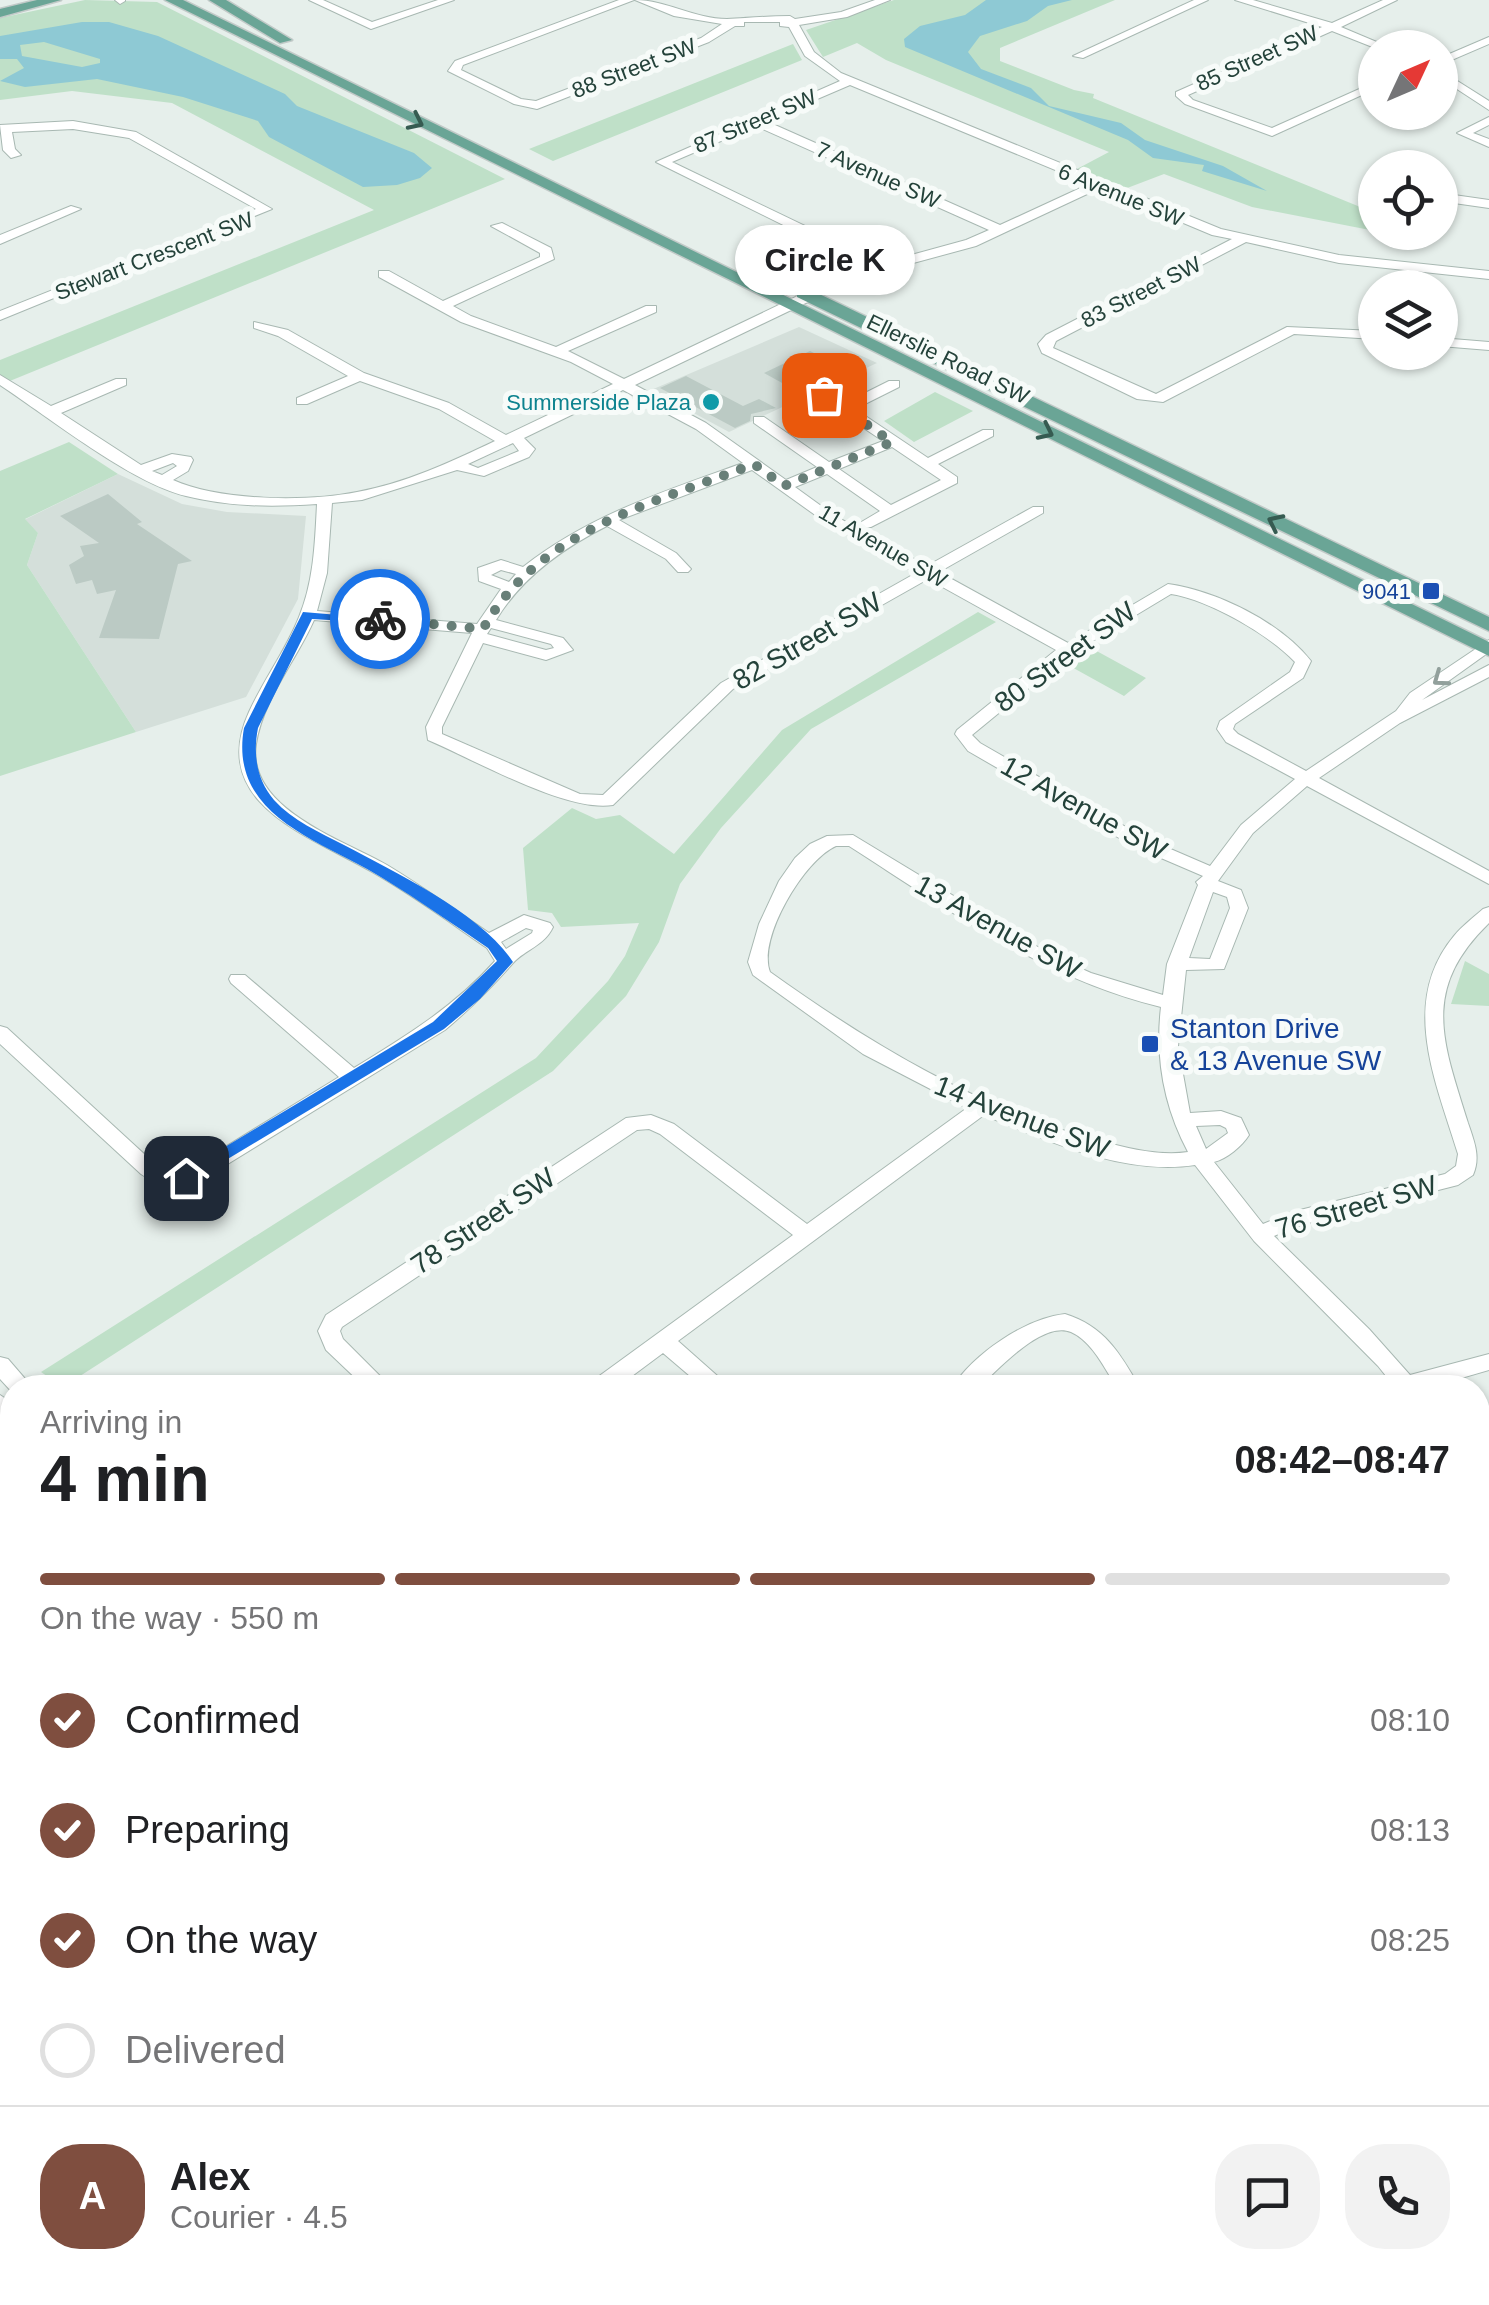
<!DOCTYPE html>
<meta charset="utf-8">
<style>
:root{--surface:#fff;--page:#f2f2f2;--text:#202124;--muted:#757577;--line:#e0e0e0;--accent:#7f4e3f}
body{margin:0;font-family:Helvetica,sans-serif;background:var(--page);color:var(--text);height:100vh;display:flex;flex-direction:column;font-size:38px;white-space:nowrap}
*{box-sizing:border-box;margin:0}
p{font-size:32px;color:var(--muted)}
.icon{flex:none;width:55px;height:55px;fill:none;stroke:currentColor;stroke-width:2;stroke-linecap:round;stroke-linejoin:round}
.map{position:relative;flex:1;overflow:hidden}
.panel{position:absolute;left:0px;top:1375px;width:1490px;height:930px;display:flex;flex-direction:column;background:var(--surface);border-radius:40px 40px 0 0;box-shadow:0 2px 8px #0004}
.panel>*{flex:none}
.needle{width:65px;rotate:46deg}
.controls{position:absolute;left:1358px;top:30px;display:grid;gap:20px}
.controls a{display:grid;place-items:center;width:100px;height:100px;border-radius:50%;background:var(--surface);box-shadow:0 2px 8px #0004;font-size:50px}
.pin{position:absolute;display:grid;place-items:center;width:85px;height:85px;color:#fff;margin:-42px;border-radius:20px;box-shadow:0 5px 15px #0006}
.courier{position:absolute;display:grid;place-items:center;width:100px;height:100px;margin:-50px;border:8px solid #1a73e8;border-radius:50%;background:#fff;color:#222;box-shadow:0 2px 12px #0007}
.bubble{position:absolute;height:70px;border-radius:35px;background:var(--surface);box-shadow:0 2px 8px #0004;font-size:32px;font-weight:600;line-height:70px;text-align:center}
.summary em{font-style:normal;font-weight:600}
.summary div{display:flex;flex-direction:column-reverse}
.summary{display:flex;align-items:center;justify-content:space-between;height:170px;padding:0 40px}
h1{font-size:65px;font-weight:600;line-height:75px}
.bar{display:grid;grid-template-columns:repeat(4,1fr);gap:15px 10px;align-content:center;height:120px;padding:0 40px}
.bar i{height:12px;border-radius:8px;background:var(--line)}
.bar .current{background:var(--accent)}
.bar p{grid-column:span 4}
.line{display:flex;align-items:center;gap:25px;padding:0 40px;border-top:2px solid var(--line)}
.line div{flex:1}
.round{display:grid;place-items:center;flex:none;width:105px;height:105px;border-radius:40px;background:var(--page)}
ol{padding:0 40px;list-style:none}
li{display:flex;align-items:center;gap:30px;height:110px}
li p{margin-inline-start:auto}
li .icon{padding:10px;border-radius:50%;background:var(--accent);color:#fff;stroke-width:4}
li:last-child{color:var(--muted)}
li i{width:55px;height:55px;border:5px solid var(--line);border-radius:50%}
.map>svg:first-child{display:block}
.built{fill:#d4dfda}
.green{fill:#bfe0c8}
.water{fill:#8ec9d4;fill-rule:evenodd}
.building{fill:#bbcac4}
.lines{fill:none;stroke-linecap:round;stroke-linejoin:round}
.minor-casing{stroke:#a8b8b2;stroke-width:2}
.major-casing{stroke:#c2cac8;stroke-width:3}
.minor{fill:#fff;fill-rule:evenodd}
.major{fill:#6aa596;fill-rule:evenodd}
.oneway{stroke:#365b51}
.oneway2{stroke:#92a09c}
.route{fill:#1a73e8}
.done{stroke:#687f78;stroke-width:10;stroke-dasharray:0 18}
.culture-dot{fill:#0f9aa8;stroke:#f7fbf9;stroke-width:4}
.transit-dot{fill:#1a4fb4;stroke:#f7fbf9;stroke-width:4}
.labels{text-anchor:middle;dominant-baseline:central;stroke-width:10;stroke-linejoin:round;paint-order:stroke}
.far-street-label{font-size:22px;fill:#24423a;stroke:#f7fbf9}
.far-culture-label{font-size:22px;fill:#0d838f;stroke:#f7fbf9;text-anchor:end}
.far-transit-label{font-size:22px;fill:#164399;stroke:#f7fbf9;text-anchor:end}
.street-label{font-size:28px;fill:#24423a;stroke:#f7fbf9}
.transit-label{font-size:28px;fill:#164399;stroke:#f7fbf9;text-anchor:start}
</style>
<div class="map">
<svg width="1489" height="2305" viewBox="0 0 1489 2305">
<rect width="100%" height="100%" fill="#e6efeb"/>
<path class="built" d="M799,327L877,363L729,432L651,390Z
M118,474L182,504L227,512L306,516L298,599L246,697L136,732L27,565L38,533L24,520Z"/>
<path class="green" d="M85,0L157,2L505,179L0,385V360L374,210L172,103L72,91L0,100V18Z
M894,0H1115L1000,48V61L1074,90L1094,94L1093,98L1375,213V231L1252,207L1164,174L1122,190L1075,170L1109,152L886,60L857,43L823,57L806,30Z
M793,44L802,60L553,161L529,149Z
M935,392L973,411L914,442L884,421Z
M69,442L118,474L25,519L38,533L27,565L136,732L0,776V471Z
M978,612L996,622L811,729L721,828L680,884L659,942L626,996L553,1071L63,1387L41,1372L536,1058L608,981L625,956L639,923L561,927L552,913L528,910L523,848L572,808L596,819L620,815L674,854L782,730Z
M1093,649L1146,678L1124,696L1068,665Z
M1465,961L1489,974V1006L1451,1004Z
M1478,2123L1489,2138V2305H591L608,2292H1478Z"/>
<path class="water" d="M986,0H1072L1048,6L1027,21L980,36L968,52L981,69L1031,88L1049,106L1121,123L1145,140L1223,166L1267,191L1202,171L1204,165L1153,158L1128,140L905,47L904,39L920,26L965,15Z
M82,22H109L158,36L285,94L297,106L414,153L432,168L420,178L397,185L363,187L269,137L258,121L183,97L97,79L25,87L0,81L24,68L17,59H0V36ZM44,42L100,59V63L82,67L22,56L20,45Z"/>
<path class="building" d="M810,351L838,365L793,389L764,373Z
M686,376L743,406L759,399L776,408L751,414L750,421L735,428L660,388Z
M108,494L142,522L137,524L192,561L178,564L159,639L99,638L116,590L97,594L92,580L76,584L69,565L84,556L80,546L99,543L60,516Z"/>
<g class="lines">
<g class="minor-casing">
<path id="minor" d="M115,0H125V1L120,4Z
M309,0H323L372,22L438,0H454L371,29Z
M619,0H634L463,65L461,70L521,99L536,101L701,38L722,24L674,16L635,0C666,0 695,19 727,19C747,18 769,16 790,16L795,19L841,12L875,0H890L847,17L799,25L814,52L841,73L1221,229L1339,255L1489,271V279L1339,263L1246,242L1056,341L1053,348L1156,394L1287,327L1375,331V339L1294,334L1163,402L1137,399L1042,353L1038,344L1046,335L1232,239L1212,235L1100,188L976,246L858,278L635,385L706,423L786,480L817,467L754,423V417H764L829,462L883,441L819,398L817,395L824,391L845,403L889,381H899V387L855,409L928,458L983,430H993V436L938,464L957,477V483L871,527H861L858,524L880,511L827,474L795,487L835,516L927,566L1033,507H1043V513L939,572L1068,643L1168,584C1217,591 1280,622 1311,661L1303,678L1235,724L1233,729L1238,734L1306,771L1396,711L1410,693L1489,640V652L1422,700L1489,665V677L1400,723L1319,778L1489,871V884L1307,786L1253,833L1218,881L1241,890L1248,908L1224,969L1186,970L1178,1046L1190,1113L1221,1111L1241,1118L1249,1135C1242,1146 1227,1159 1214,1162L1263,1224L1292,1212L1445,1174L1456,1166L1458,1154C1436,1082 1399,1002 1454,936C1462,926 1473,918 1483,909L1489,907V923C1420,990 1443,1042 1468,1123C1474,1141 1481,1157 1473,1175L1458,1185L1297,1226L1274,1236L1369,1329L1410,1375L1489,1354V1370L1427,1388H1386L1390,1381L1378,1366L1254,1241L1195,1165C1126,1176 1047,1141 984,1115L678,1341L731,1388H704L663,1353L616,1388H588L591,1382L793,1235L660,1134L649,1129L637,1130L342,1327L340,1331L343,1339L392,1388H366L326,1350L318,1331L326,1315L626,1118L651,1115L674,1124L807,1224L967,1108L863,1054L753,975L748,962L759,924L779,881L795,858L810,844L827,836L853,835L1051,955L1091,973L1163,995L1167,964L1198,885L1196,882L1203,876L1133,846L968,751L955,734L957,730L1056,650L928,579L733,689L613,805C567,813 473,759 428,740L426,727L472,633L314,620C296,661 263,699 256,744C246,809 344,840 387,865C422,886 455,910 489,933L524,915L550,923L553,927C544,946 526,949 513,963C491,988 470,1009 445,1030L205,1178C182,1188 162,1189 141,1174L0,1044V1026L7,1028L155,1164C167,1172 177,1174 191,1168L339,1077L231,983L229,979L231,975H245L354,1068C406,1036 454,1007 495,961L487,948C449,922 411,894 372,872C310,836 207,804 249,712C264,679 286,650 299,617C314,581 315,542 317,504C273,507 230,507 186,496C131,483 50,418 0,385V375L51,406L116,379H126V385L61,413L141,465L172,454L191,457L193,460L188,471L173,480C220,501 307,502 357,492C406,483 451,462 495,441L439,409L360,381L307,404H297V398L348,376L278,336L254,328V322L288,330L364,373L449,403L506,435L613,384L571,362L461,322L379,277V271H389L443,301L540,257V253L491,226L502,223L551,248L554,259L453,306L471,316L556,347L646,306H656V312L568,351L624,379L848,272L868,267L656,162L840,81L805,56L789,27L780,26V22H744V26H735L709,42L537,109L514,104L448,71L455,61ZM850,85L1089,184L1000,225L766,121ZM756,126L989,230L966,240L882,263L672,162ZM623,390L696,429L743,463C665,491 589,515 523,567L501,560L478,568L479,581L501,589L477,624L317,611L327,573L332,503L362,500L457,470L484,476L529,457L535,449L524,438ZM513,443L519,451L478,468L468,464ZM892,447L941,480L891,505L839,469ZM173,463L177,466L162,475L152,471ZM752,470L825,522L916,573L721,683L603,795L580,794L442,734V727L483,643L546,660L573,650L563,638L496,620C522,577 563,548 607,526L666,559L678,572H688L691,569L676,553L619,520ZM501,570L516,574L509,582L491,575ZM1171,594C1209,600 1268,634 1295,662L1290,672L1220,721L1217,729L1226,742L1295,779L1241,825L1210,866L1145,838L980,743L972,735L1068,656ZM491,628L551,644L554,648L546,650L487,634ZM836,846H849C949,910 1044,979 1161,1007C1155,1058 1164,1107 1188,1152C1161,1156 1130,1149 1104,1142C981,1111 872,1045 770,972C757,939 804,860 836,846ZM1213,892L1227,897L1230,908L1210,959L1189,958ZM526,928L533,930L532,933L506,949L501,942ZM1220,1125L1226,1128L1228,1133L1206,1149L1196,1126Z
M1194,0H1208L1083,58L1073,56Z
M1235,0H1253L1332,23L1383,0H1397L1341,27L1391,48H1375L1332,31L1188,95L1193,100L1272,128L1375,82V89L1272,136L1185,104L1176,96V92L1322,27Z
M1489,37V44L1440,65V58Z
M1440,70L1489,101V110L1440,78Z
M1489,117V125L1473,133L1489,139V147L1457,133Z
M73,121L136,132L272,209L0,320V311L256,209L129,138L73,129L12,132L15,149L21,155L11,158L3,150L0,125Z
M1440,193L1489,200V208L1440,201Z
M71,206L81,209L0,244V235Z
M1440,338L1489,342V350L1440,346Z
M1065,1314C1104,1326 1120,1353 1140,1388H1117C1105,1369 1092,1341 1071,1332C1042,1320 998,1370 978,1388H952C973,1354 1026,1318 1065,1314Z
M0,1357L8,1359L33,1388H12V1392L0,1379Z
M0,1395L12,1403V1426L0,1419Z
M1478,1481L1489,1489V1518L1481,1516L1478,1510Z
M1489,1815V1837L1478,1839V1817Z
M523,2292H558L551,2305H516Z"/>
</g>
<g class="major-casing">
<path id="major" d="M37,0H61L0,17V9Z
M165,0H183L1489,642V656Z
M209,0H226L292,40L280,43Z
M797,289H809L1489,617V631L797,297Z"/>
</g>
<use href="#minor" class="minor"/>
<use href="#major" class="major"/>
</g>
<defs><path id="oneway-chevron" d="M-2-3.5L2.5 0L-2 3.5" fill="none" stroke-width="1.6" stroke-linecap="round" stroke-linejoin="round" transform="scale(2.5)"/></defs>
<g class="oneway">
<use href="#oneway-chevron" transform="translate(416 122) rotate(26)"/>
<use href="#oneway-chevron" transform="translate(1046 432) rotate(26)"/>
<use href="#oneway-chevron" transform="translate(1275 522) rotate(-154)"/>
</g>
<use class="oneway2" href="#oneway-chevron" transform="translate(1440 679) rotate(144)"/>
<path class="route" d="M303,612L386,619L380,623L312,619L258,728C253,753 256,779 274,800C293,821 319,832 344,845C395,872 482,914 513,962L480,999L444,1029L186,1184L180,1182V1174L433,1022L497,961L488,948C454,925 420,901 384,879C324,841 228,818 244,728Z"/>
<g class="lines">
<path class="done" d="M380,619L483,629C539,529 655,503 754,464L784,486L892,442L824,395"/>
</g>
<circle class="culture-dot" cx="711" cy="402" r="10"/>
<g class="transit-dot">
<rect x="1421" y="581" width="20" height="20" rx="5"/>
<rect x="1140" y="1034" width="20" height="20" rx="5"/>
</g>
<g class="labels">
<g class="far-street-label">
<text transform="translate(1257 58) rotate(-24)">85 Street SW</text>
<text transform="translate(634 68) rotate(-21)">88 Street SW</text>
<text transform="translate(755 121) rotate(-23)">87 Street SW</text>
<text transform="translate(878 175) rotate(24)">7 Avenue SW</text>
<text transform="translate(1121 195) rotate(22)">6 Avenue SW</text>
<text transform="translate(154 256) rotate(-21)">Stewart Crescent SW</text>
<text transform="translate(1141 292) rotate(-27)">83 Street SW</text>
<text transform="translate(948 359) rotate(26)">Ellerslie Road SW</text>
<text transform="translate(883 546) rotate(30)">11 Avenue SW</text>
</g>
<g class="far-culture-label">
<text x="691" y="402">Summerside Plaza</text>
</g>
<g class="far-transit-label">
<text x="1411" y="591">9041</text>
</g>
<g class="street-label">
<text transform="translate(807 641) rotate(-30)">82 Street SW</text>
<text transform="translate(1065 657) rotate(-36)">80 Street SW</text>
<text transform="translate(1084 808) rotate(29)">12 Avenue SW</text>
<text transform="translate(998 927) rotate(29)">13 Avenue SW</text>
<text transform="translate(1022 1117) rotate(21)">14 Avenue SW</text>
<text transform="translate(1356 1207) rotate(-16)">76 Street SW</text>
<text transform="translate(483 1221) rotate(-34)">78 Street SW</text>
</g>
<g class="transit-label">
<text x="1170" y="1028">Stanton Drive<tspan x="1170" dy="32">&amp; 13 Avenue SW</tspan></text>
</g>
</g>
</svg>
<div class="controls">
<a><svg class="needle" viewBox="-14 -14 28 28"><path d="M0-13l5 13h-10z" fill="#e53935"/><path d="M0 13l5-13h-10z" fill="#757577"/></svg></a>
<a><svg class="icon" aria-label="locate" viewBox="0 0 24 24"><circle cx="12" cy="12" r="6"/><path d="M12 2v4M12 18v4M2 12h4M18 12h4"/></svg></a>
<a><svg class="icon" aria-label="layers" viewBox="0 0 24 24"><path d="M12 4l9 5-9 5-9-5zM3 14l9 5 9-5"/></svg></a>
</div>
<div class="pin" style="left:824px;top:395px;background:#ea580c"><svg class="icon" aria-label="bag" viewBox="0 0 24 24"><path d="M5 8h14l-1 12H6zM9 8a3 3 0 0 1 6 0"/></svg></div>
<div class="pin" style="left:186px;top:1178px;background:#1f2937"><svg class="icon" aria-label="home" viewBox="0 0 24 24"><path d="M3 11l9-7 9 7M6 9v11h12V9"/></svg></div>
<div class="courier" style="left:380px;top:619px"><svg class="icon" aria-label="bike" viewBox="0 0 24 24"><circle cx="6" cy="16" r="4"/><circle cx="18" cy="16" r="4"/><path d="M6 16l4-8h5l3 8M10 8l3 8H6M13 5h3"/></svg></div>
<div class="bubble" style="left:735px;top:225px;width:180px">Circle K</div>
<section class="panel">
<div class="summary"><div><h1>4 min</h1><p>Arriving in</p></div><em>08:42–08:47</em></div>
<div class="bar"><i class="current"></i><i class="current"></i><i class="current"></i><i></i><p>On the way · 550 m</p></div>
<ol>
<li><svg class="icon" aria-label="check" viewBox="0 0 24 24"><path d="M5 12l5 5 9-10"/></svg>Confirmed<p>08:10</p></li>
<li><svg class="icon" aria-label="check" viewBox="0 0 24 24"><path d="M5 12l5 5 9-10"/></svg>Preparing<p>08:13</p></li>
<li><svg class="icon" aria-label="check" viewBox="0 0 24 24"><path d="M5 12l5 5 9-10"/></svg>On the way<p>08:25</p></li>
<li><i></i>Delivered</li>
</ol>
<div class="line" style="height:180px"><b class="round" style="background:var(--accent);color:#fff">A</b><div><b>Alex</b><p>Courier · 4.5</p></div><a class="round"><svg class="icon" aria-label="chat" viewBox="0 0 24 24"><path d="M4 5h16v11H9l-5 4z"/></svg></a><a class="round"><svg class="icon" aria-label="phone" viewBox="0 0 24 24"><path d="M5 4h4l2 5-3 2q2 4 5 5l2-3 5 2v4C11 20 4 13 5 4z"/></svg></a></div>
</section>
</div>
